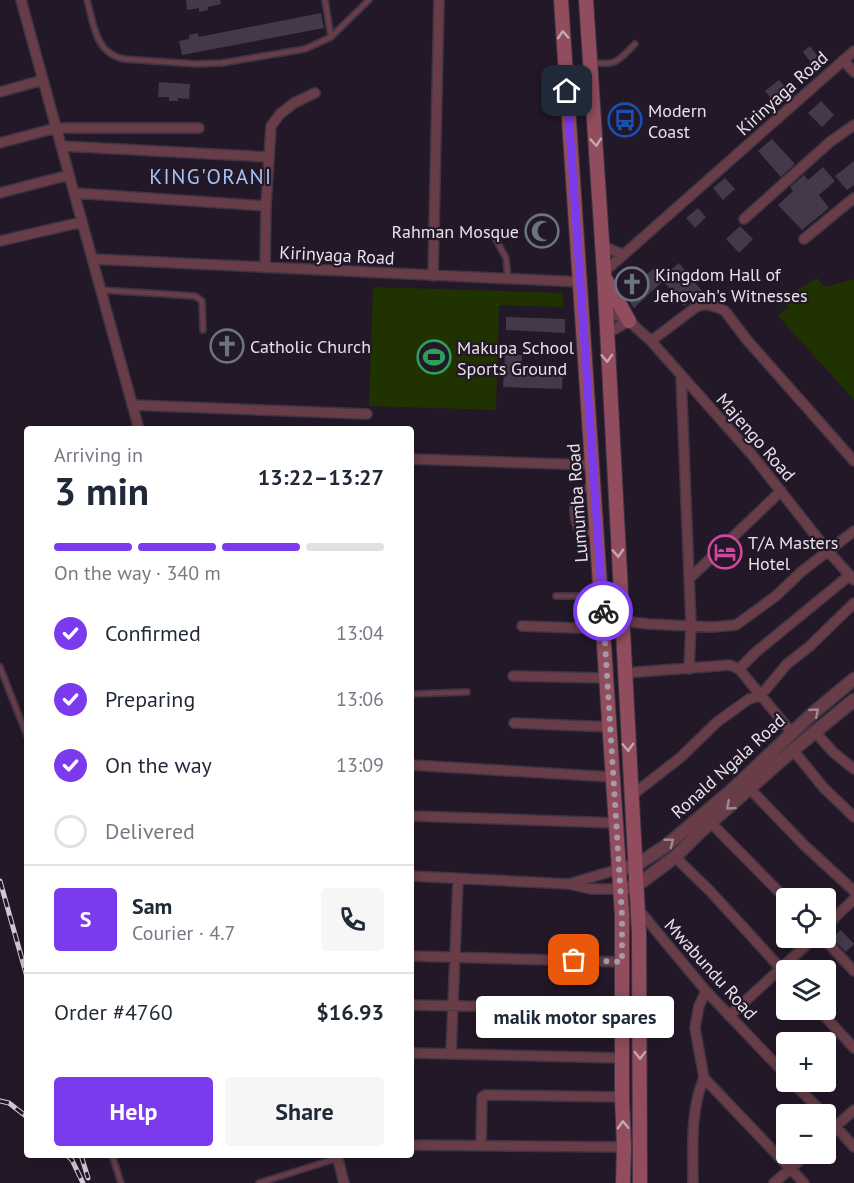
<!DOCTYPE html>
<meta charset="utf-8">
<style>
:root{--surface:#fff;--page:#f6f6f7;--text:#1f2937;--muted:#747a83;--line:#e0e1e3;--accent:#7c3aed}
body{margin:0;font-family:"PT Sans",sans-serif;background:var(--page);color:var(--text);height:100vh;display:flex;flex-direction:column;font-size:22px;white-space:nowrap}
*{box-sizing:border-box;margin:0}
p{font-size:20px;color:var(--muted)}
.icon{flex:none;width:33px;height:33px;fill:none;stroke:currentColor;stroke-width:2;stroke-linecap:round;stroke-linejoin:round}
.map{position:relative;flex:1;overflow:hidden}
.panel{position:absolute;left:24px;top:426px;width:390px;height:732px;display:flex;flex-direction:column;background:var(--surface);border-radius:6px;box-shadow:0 3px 15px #0003}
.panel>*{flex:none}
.tools{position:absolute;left:776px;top:888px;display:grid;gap:12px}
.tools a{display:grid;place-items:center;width:60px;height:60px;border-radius:6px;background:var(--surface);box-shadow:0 3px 15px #0003;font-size:30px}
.pin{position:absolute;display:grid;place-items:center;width:51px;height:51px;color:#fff;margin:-26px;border-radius:12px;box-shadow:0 3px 9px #0006}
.courier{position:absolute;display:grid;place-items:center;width:60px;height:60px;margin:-30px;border:4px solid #7c3aed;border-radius:50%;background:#fff;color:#222;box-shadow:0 2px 8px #0007}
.bubble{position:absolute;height:42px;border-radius:6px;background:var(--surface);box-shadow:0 3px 15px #0003;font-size:20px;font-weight:600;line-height:42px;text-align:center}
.summary em{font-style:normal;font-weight:600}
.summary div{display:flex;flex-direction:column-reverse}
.summary{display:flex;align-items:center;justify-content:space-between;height:102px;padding:0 30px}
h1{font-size:39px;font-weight:600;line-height:45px}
.bar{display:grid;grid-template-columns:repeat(4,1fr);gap:9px 6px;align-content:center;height:72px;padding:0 30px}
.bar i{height:8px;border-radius:4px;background:var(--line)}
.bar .on{background:var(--accent)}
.bar p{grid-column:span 4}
.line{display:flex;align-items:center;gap:15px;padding:0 30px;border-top:2px solid var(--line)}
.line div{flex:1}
.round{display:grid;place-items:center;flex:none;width:63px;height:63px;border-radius:6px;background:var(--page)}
ol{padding:0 30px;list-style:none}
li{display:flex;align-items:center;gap:18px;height:66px}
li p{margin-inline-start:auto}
li .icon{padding:6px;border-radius:50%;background:var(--accent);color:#fff;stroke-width:4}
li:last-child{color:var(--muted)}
li i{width:33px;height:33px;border:3px solid var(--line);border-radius:50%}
.button{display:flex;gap:12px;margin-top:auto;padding:12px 30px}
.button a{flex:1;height:69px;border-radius:6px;background:var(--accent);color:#fff;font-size:24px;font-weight:600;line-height:69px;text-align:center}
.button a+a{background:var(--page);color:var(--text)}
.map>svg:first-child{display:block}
.green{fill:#1f3200}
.building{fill:#443949}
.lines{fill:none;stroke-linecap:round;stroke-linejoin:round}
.service-casing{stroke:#3f3443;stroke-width:8}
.minor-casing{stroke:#3f3443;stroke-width:12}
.tertiary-casing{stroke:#3f3443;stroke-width:15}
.secondary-casing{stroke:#3f3443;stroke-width:16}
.service{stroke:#683d47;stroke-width:4.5}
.minor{stroke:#683d47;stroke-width:9}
.tertiary{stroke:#683d47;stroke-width:12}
.secondary{stroke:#914d5e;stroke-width:14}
.rail-casing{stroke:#d0c9d4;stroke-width:5}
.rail{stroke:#231828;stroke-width:3;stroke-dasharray:9;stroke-linecap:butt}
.oneway{stroke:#c5a6b3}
.oneway2{stroke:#a28791}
.done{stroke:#a39ba7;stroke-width:6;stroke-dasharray:0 10.8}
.route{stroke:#7c3aed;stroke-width:8}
.labels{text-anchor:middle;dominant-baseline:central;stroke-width:4.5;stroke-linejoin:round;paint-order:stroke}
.street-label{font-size:18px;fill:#e8e1eb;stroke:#231828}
.poi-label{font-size:18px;fill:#e8e1eb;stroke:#231828;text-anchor:start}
.quarter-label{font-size:21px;letter-spacing:1.5px;fill:#a4c3f6;stroke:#231828}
</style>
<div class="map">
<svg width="854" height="1183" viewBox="0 0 854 1183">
<rect width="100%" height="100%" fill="#231828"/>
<path class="green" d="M817,278L825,287L854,279V400L778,316L789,307L782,300Z
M373,287L563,293V307L499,305L496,410L369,406Z"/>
<path class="building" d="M186,0H220L221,4L208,7V10L199,12V8L187,10Z
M321,13L324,28L182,55L179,41L189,39V35L198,33L199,37Z
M810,46L822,62L815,68L803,52Z
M779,80L790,92L776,104L765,91Z
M159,82L190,84L189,99L178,98V101H169V97H158Z
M821,101L834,115L822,127L808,113Z
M772,139L795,164L781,177L758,151Z
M854,161V185L847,190L835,176Z
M823,167L835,181L819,195L829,208L802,230L778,205L793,191L790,187L804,175L808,180Z
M725,178L735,189L723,200L713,188Z
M698,208L706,217L695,228L686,218Z
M740,226L753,239L739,253L726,239Z
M679,263L702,291L684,306L663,281L634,308L624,293L653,269L661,278Z
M506,317L565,319V333L506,330Z
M505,355H522L521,369L563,371L562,389L503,387Z
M841,930L854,944L846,952L832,938Z"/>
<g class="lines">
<g class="service-casing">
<path id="service" d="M87,0C94,25 95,53 124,59L197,64L222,63L305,49L331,37L369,0
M325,0L331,37
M593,62C616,67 620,59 635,44
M493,234L506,258L508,279
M101,290L195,296L202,301L203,330
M591,484C573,496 569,505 576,527L595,536
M556,596H599
M0,667L27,736
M411,694L467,692
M112,1155L121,1183
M259,1183L338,1158"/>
</g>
<g class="minor-casing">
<path id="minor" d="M21,0L139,429
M843,60L854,72
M0,92L43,80
M0,143L56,128H199
M61,146L268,157
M0,193L69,175
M74,193L266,206
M744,219L830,142L854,125
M804,239L854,198
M0,241L82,222
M602,244L611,250L623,254
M92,259L581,282
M265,268L266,206L271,126L280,114L294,103L315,93
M604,272L854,51
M433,276L439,0
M605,310L629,321L651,341L753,456L827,550L854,580
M606,334L629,321
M651,341L696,307L705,304L719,308L725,311L747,340L854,461
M681,376L691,625L689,669
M132,405L367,414
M411,459L593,465
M689,579L781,491
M622,621L649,624L712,627L736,625L776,596L801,572L854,531
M522,626L604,629
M739,669L756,652L850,575
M624,673L730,665L739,669L792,733
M513,676L607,678
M514,723L610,727
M815,732L833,752L854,769
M793,750L823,787L854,817
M411,765L613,777
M750,789L804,845L854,891
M631,796L681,757L717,722L749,699L761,695L787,664L810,646L854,603
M411,816L617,823
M711,823L786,899
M675,857L710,891L786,974
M411,876L569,884L591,889H621
M569,884L619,869
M638,909L706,991L786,1075
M825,927L854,899
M823,938L854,971
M411,956L622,962
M706,991L699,1006L695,1028L704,1078L804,1183
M411,1005L622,1009
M819,1010L854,1048
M729,1016L814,938
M411,1053L622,1058
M451,1054L458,879
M792,1082L824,1114
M825,1115L854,1147
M825,1136L854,1110
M411,1145L624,1147
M481,1146L482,1097L485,1095L622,1097
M337,1155L344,1183
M693,1183C693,1148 690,1110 704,1078
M774,1183L807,1154"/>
</g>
<g class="tertiary-casing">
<path id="tertiary" d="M619,869L635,866L667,845L732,790L812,714L854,679
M621,889L636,886L675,857L701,831L793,750L854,700"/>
</g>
<g class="secondary-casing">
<path id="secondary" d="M561,0L622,915V1097L624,1147L623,1183
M586,0L604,272L639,933L640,1183
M606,280L629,321"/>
</g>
<use href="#service" class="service"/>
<use href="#minor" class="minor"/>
<use href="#tertiary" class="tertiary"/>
<use href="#secondary" class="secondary"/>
<g class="rail-casing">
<path id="rail" d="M0,881L27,977
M0,1101L9,1103L27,1117
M67,1155L72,1160L83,1183
M81,1155L88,1178"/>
</g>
<use href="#rail" class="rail"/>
</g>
<defs><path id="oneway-chevron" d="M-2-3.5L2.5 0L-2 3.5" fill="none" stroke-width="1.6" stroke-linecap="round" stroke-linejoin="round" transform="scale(1.5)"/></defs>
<g class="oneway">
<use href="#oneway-chevron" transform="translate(563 35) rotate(-94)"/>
<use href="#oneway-chevron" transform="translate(596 142) rotate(86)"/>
<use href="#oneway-chevron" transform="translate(607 358) rotate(87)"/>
<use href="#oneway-chevron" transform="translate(618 553) rotate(87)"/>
<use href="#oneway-chevron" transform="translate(628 747) rotate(87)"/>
<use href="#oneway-chevron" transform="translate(640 1055) rotate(90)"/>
<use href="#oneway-chevron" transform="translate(623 1125) rotate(-92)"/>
</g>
<g class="oneway2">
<use href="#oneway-chevron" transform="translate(815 712) rotate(-41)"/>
<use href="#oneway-chevron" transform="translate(730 806) rotate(139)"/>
<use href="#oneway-chevron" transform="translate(670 842) rotate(-38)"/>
</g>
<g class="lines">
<path class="done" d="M574,960L622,962V915L603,611"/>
<path class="route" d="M567,91L603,611"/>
</g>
<defs>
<g id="bus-ring" transform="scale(1.725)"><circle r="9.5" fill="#231828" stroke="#1a4fb4" stroke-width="1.5"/><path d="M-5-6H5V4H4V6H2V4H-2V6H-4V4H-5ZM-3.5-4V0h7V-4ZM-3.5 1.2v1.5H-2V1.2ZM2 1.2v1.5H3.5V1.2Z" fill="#1a4fb4"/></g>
<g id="mosque-ring" transform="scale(1.725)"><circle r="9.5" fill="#231828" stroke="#6b7280" stroke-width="1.5"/><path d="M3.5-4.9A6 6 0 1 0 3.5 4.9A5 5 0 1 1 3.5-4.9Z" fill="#6b7280"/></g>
<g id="church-ring" transform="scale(1.725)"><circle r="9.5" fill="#231828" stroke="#6b7280" stroke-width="1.5"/><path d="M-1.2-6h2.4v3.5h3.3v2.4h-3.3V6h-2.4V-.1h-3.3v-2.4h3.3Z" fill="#6b7280"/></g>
<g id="stadium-ring" transform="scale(1.725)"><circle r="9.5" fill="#231828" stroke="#2e9e5b" stroke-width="1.5"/><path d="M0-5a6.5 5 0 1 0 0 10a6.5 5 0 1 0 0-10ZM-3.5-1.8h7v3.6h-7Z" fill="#2e9e5b"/></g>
<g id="hotel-ring" transform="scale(1.725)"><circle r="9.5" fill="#231828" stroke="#d1479c" stroke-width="1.5"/><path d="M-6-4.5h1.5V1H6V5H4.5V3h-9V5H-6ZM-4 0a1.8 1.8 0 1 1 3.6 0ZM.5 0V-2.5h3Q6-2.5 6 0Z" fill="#d1479c"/></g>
</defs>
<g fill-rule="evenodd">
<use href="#bus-ring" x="625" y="120"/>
<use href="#mosque-ring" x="542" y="231"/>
<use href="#church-ring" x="632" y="284"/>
<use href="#church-ring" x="227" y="346"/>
<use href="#stadium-ring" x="434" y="357"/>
<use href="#hotel-ring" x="725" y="552"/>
</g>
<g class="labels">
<g class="street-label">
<text transform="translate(782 93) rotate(-42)">Kirinyaga Road</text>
<text transform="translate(337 255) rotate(3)">Kirinyaga Road</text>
<text transform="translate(756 437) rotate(49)">Majengo Road</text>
<text transform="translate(577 503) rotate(-94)">Lumumba Road</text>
<text transform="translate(728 766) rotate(-42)">Ronald Ngala Road</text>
<text transform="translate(711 969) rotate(48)">Mwabundu Road</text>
</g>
<g class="poi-label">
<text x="648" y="110">Modern<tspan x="648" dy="21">Coast</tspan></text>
<text x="519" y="231" text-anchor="end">Rahman Mosque</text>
<text x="655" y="274">Kingdom Hall of<tspan x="655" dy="21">Jehovah's Witnesses</tspan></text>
<text x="250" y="346">Catholic Church</text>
<text x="457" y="347">Makupa School<tspan x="457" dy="21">Sports Ground</tspan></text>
<text x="748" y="542">T/A Masters<tspan x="748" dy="21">Hotel</tspan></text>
</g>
<g class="quarter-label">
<text x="211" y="176">KING'ORANI</text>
</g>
</g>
</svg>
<div class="tools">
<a><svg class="icon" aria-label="locate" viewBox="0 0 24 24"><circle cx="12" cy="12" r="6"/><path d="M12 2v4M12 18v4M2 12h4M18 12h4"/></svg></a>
<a><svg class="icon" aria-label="layers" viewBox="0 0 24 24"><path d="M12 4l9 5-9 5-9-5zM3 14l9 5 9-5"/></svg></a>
<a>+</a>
<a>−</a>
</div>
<div class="pin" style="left:574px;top:960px;background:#ea580c"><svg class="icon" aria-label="bag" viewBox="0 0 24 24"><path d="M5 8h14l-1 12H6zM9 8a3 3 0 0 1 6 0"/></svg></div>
<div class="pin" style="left:567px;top:91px;background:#1f2937"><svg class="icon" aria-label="home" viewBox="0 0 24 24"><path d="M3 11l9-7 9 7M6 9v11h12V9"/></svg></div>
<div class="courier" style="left:603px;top:611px"><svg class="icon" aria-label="bike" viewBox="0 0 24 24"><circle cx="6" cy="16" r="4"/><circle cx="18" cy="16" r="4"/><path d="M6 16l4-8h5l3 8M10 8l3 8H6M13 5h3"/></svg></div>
<div class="bubble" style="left:476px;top:996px;width:198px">malik motor spares</div>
<section class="panel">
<div class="summary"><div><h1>3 min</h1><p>Arriving in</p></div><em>13:22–13:27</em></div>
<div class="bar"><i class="on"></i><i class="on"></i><i class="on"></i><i></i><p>On the way · 340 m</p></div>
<ol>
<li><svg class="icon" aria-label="check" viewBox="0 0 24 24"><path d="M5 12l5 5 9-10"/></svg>Confirmed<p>13:04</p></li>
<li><svg class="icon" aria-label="check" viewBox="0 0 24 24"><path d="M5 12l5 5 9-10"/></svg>Preparing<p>13:06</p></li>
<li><svg class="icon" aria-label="check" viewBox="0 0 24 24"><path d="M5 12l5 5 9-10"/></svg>On the way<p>13:09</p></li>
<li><i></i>Delivered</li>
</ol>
<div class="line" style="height:108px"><b class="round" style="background:var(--accent);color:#fff">S</b><div><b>Sam</b><p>Courier · 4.7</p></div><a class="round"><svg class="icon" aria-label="phone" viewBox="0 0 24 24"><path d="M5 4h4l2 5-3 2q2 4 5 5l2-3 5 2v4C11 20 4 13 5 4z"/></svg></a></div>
<div class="line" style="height:78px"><div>Order #4760</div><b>$16.93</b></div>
<div class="button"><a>Help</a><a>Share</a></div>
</section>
</div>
